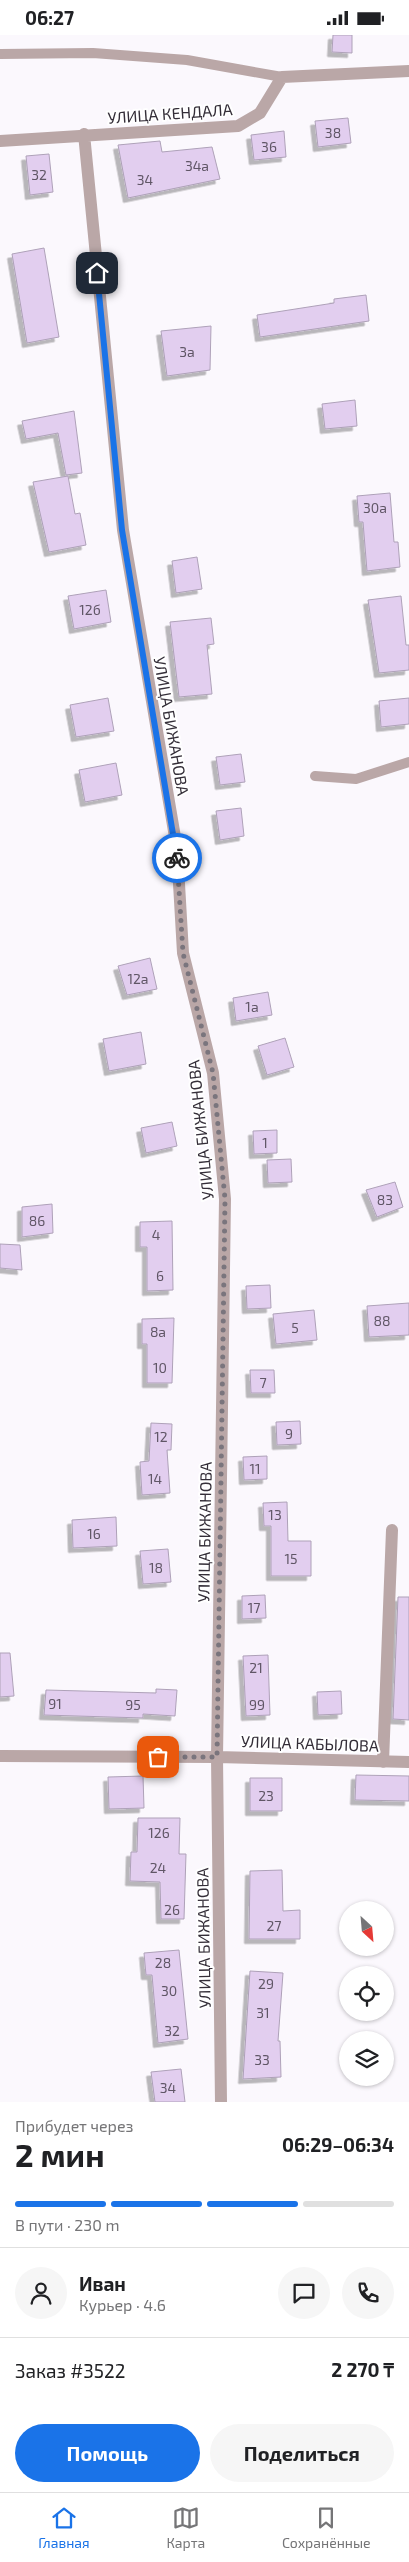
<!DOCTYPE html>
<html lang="ru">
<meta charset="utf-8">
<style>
:root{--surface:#fff;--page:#f6f6f6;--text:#202124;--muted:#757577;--line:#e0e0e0;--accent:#1a73e8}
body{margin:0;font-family:"Exo 2",sans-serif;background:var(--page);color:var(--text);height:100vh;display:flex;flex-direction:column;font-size:19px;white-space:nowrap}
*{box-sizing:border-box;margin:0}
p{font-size:16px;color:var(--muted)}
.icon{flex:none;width:28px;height:28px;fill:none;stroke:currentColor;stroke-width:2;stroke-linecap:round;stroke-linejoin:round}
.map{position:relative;height:2067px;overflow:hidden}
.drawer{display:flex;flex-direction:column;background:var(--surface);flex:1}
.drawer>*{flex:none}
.needle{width:32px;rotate:154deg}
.tools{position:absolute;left:339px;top:1866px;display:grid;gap:10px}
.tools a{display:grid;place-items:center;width:55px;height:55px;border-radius:50%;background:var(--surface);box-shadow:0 1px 4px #0004;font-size:25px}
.pin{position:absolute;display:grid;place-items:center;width:42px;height:42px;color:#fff;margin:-21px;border-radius:10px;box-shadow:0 2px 8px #0006}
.courier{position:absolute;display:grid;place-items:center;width:50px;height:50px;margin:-25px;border:4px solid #1a73e8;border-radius:50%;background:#fff;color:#222;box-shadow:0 1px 6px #0007}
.head em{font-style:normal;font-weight:700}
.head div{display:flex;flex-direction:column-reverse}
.head{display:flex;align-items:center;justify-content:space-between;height:85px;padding:0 15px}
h1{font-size:32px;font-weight:700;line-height:38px}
.bar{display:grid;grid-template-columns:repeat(4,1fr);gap:8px 5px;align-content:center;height:60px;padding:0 15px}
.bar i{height:6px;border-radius:4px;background:var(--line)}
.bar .active{background:var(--accent)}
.bar p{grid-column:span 4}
.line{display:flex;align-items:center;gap:12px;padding:0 15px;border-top:1px solid var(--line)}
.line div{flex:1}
.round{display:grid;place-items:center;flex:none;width:52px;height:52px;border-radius:26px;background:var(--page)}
.cta{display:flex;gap:10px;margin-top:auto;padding:10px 15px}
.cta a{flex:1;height:58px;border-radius:30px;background:var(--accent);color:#fff;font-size:20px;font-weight:700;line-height:58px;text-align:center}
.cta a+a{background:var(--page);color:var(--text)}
.status{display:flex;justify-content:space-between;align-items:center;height:35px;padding:0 25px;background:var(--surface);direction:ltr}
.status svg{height:14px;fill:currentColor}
.tabs{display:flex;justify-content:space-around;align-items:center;height:70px;border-top:1px solid var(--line);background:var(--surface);font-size:14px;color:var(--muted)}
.tabs a{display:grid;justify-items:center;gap:2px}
.tabs .active{color:var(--accent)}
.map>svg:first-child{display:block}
.building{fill:#e2ceef;stroke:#aea1b8;filter:url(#shadow)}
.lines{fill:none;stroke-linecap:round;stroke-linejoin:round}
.service{stroke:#baa7a7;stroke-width:10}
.minor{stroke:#baa7a7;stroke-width:12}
.done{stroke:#7a757d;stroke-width:5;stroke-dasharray:0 9}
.route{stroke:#1a73e8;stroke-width:6}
.labels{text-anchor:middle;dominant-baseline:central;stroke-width:4;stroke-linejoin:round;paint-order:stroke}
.number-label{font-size:14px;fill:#605666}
.street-label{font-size:16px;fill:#342e38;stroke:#fff}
</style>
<div class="status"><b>06:27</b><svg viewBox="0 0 49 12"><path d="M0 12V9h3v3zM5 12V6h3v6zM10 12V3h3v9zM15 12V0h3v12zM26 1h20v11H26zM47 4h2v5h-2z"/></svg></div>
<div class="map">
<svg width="409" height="2067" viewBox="0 0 409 2067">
<defs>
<filter id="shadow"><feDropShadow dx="-4.5" dy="4.5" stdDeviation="0" flood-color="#0004"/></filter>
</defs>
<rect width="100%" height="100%" fill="#fbf8fd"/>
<path class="building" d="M333,0H352V18L332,17Z
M348,83L351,108L318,112L315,86Z
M284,96L286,122L254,125L251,100Z
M160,106L162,117L212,112L220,144L128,163L118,110Z
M49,119L53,157L30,160L26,121Z
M44,213L59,302L27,308L12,219Z
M366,260L369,286L260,302L257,280L334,268V264Z
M211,291L210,335L167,341L161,296Z
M355,365L357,391L325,394L322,369Z
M74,376L82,438L66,440L58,398L26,404L22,386Z
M68,441L75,479L80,478L86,510L49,517L33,447Z
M390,458L394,507H398L400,532L367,536L363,487H359L357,461Z
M197,522L202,554L176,558L172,526Z
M106,555L111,587L74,594L68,561Z
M401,561L406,610H409V635L379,638L368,565Z
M211,583L214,609L207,610L212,659L179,662L170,587Z
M108,663L114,696L76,702L70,670Z
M409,663V689L381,692L379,666Z
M241,719L245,747L220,750L216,722Z
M116,728L122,760L85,767L79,735Z
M241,773L244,801L220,805L216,776Z
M150,923L157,954L127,960L118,931Z
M268,957L272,980L236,986L233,963Z
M141,997L146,1029L109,1036L103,1004Z
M285,1003L294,1032L267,1040L258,1011Z
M172,1087L177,1111L146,1118L141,1093Z
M277,1095V1118L254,1119L253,1096Z
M291,1124L292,1147L268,1148L267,1125Z
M395,1147L403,1172L377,1182L366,1155Z
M52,1169L53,1198L22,1202V1172Z
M172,1186L173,1255L147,1256V1212H140V1187Z
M0,1209L20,1210L22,1235L0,1233Z
M270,1250L271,1273L247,1274L246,1251Z
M409,1268V1300L369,1302L367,1271Z
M314,1275L317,1305L276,1309L273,1279Z
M174,1283L172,1348H147V1309H142V1284Z
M250,1335H274L275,1358H251Z
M300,1386L301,1409L277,1410L276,1387Z
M151,1388L172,1389L171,1415H167L170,1458L142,1460L140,1427L149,1426Z
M267,1421V1444L244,1445L243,1422Z
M287,1467L288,1506H311V1541H271V1491H264L263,1468Z
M116,1482L117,1511L73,1513L72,1485Z
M168,1514L171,1547L143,1549L140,1516Z
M265,1560L266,1583L242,1584V1561Z
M398,1562H409V1685L393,1684Z
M0,1618H10L14,1661L0,1662Z
M268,1620L270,1680L246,1681L243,1621Z
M156,1654L177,1655L175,1681L143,1679V1683L44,1680L46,1655L156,1658Z
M341,1656L342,1679L318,1680L317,1657Z
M356,1740L409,1741V1766L355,1765Z
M143,1741L144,1773L109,1774L108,1742Z
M250,1743H282V1776H250Z
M138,1783H180L179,1819H186L184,1884H161L160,1847L130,1846L131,1817H137Z
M282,1835L283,1876L300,1875V1904H249L250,1836Z
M179,1915L188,2004L158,2008L152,1940H146L144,1918Z
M250,1936L283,1938L278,2006H280L281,2042L243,2044Z
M181,2034L185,2067H155L151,2037Z"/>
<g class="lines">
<path class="service" d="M0,19L93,18L187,25L282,42
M315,741L356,744L409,727"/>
<path class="minor" d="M84,99L123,495L177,814L183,918L213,1038L225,1164L217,1722L221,2067
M0,106L238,91L260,78L282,42L409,36
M0,1721L217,1722L409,1727
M383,1727L392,1495"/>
</g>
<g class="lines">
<path class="done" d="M158,1722H217L225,1164L213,1038L183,918L177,823"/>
<path class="route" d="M97,238L122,495L177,823"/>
</g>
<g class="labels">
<g class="number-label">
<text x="333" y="97">38</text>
<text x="269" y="111">36</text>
<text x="197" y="130">34а</text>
<text x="39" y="139">32</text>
<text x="145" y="144">34</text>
<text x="187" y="316">3а</text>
<text x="375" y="472">30а</text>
<text x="90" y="574">12б</text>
<text x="138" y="943">12а</text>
<text x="252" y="971">1а</text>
<text x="265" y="1107">1</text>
<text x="385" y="1164">83</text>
<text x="37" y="1185">86</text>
<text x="156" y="1199">4</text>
<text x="160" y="1240">6</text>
<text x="382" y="1285">88</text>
<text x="295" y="1292">5</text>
<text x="158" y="1296">8а</text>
<text x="160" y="1332">10</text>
<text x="263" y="1347">7</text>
<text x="289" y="1398">9</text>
<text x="161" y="1401">12</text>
<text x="255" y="1433">11</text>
<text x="155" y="1443">14</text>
<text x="275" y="1479">13</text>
<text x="94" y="1498">16</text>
<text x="291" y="1523">15</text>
<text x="156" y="1532">18</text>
<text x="254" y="1572">17</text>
<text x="256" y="1632">21</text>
<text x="55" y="1668">91</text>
<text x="133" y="1669">95</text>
<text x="257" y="1669">99</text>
<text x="266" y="1760">23</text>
<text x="159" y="1797">126</text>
<text x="158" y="1832">24</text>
<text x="172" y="1874">26</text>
<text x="274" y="1890">27</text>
<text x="163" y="1927">28</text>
<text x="266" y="1948">29</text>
<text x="169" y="1955">30</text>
<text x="263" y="1977">31</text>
<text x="172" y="1995">32</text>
<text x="262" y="2024">33</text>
<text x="168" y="2052">34</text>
</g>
<g class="street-label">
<text transform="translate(170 78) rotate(-4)">УЛИЦА КЕНДАЛА</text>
<text transform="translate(172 691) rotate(80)">УЛИЦА БИЖАНОВА</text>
<text transform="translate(200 1095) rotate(-96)">УЛИЦА БИЖАНОВА</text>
<text transform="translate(204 1497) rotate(-89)">УЛИЦА БИЖАНОВА</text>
<text transform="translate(310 1708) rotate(2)">УЛИЦА КАБЫЛОВА</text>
<text transform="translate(203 1903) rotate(-91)">УЛИЦА БИЖАНОВА</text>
</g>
</g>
</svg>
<div class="tools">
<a><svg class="needle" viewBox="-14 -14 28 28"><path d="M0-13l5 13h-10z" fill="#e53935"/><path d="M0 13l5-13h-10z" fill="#757577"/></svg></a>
<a><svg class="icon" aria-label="locate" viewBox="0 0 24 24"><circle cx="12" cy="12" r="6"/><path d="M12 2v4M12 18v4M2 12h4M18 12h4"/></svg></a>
<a><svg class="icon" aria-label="layers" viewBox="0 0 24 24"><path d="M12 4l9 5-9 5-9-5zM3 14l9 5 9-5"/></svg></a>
</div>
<div class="pin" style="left:158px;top:1722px;background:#ea580c"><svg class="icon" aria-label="bag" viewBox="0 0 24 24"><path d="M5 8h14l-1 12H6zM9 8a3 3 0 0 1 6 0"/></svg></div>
<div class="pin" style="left:97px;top:238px;background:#1f2937"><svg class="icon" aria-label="home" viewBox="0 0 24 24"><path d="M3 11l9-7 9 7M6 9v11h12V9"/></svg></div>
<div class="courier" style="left:177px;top:823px"><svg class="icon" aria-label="bike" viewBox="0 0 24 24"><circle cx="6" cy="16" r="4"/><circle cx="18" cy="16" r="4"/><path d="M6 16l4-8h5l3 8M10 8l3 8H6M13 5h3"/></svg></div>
</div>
<section class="drawer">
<div class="head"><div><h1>2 мин</h1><p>Прибудет через</p></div><em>06:29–06:34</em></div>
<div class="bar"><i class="active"></i><i class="active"></i><i class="active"></i><i></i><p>В пути · 230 m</p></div>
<div class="line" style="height:90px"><a class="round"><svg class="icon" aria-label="person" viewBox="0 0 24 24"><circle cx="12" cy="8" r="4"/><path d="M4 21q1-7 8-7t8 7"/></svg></a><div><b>Иван</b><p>Курьер · 4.6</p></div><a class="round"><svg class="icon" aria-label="chat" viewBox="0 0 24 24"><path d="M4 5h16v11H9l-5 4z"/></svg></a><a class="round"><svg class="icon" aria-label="phone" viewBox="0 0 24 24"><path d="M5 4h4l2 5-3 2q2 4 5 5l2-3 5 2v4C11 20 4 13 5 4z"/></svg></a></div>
<div class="line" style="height:65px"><div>Заказ #3522</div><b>2 270 ₸</b></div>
<div class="cta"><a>Помощь</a><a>Поделиться</a></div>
</section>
<nav class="tabs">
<a class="active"><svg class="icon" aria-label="home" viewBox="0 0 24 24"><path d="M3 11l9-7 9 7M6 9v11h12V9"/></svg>Главная</a>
<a><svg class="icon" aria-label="map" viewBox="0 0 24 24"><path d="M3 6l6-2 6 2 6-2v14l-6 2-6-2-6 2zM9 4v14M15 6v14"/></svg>Карта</a>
<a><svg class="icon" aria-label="saved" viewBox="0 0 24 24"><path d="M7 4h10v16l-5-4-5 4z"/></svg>Сохранённые</a>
</nav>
